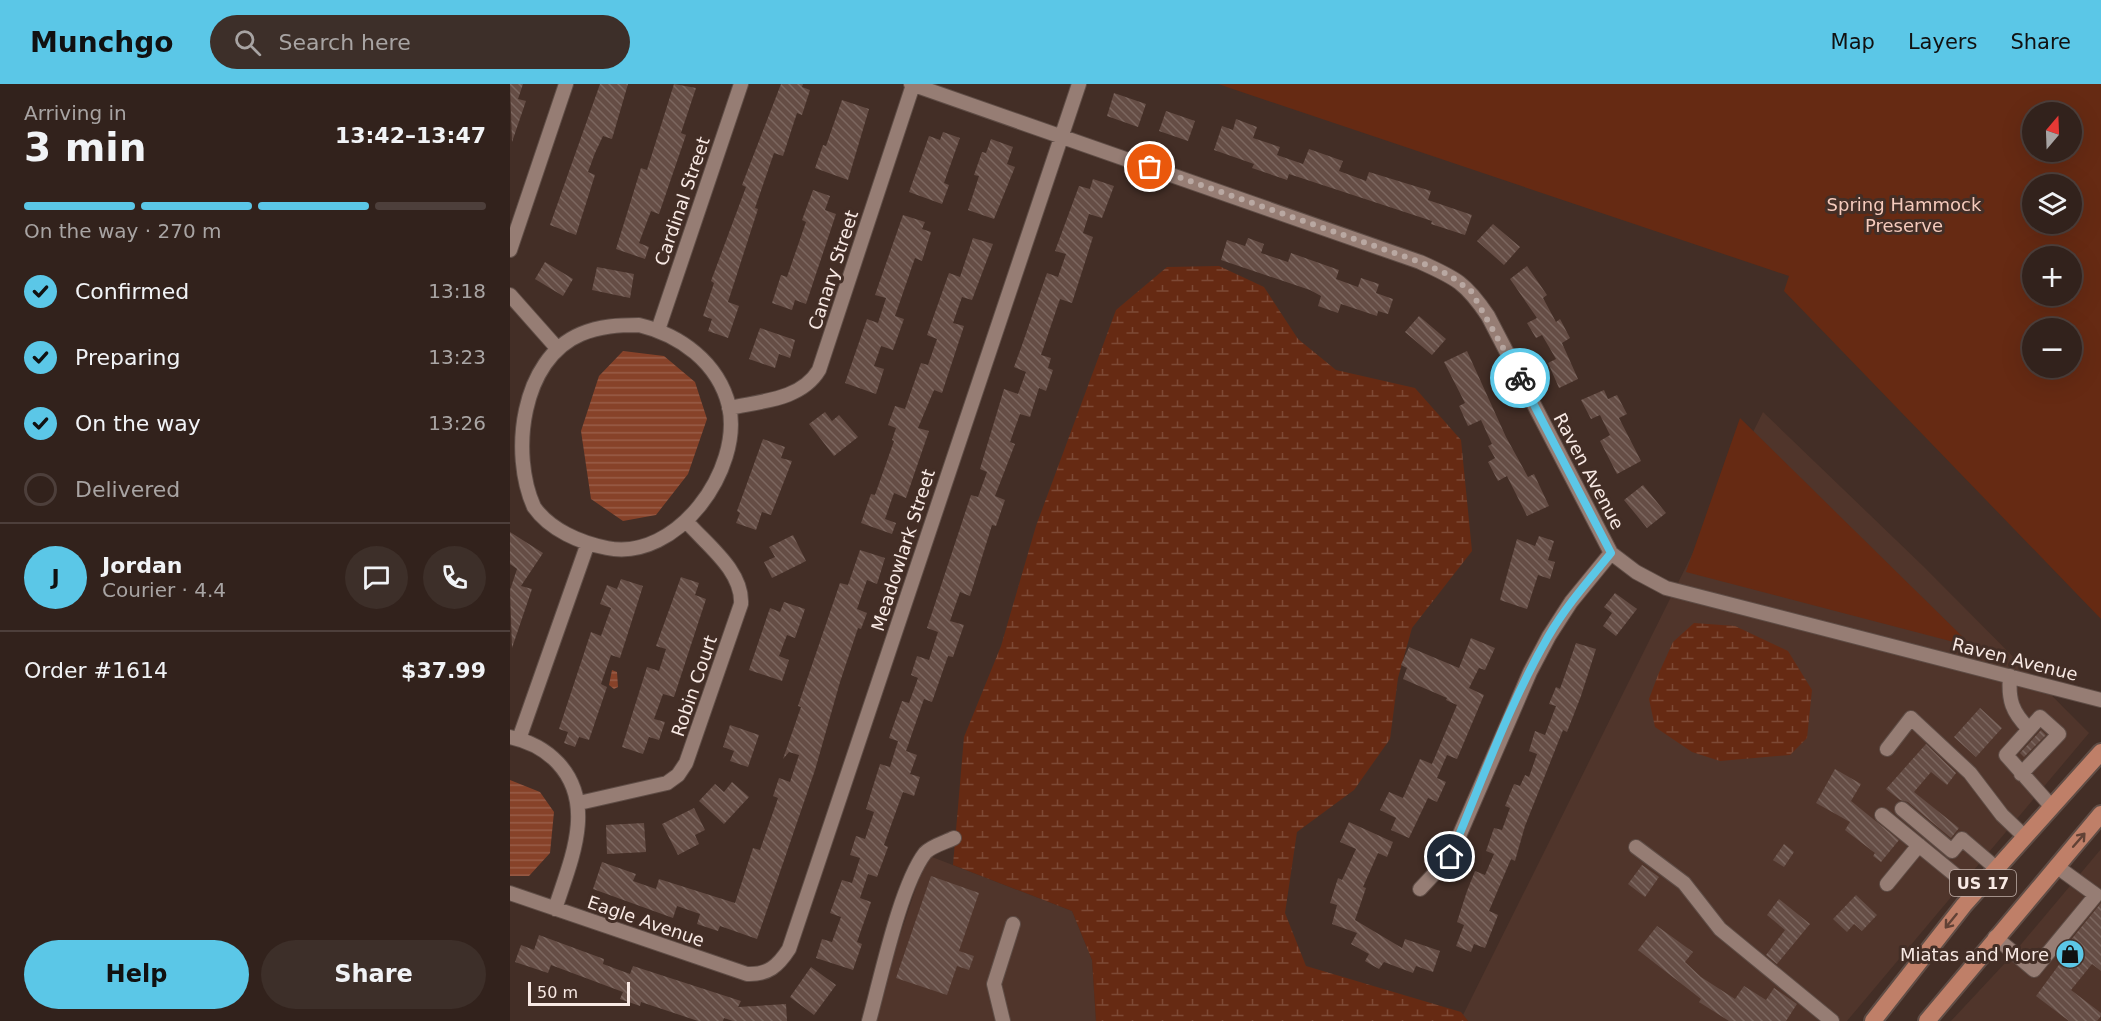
<!DOCTYPE html>
<meta charset="utf-8">
<style>
:root{--surface:#32221c;--page:#3d2f29;--text:#f1f3f6;--muted:#a8a4a3;--line:#4d3f3b;--accent:#5bc7e7}
body{margin:0;font-family:"DejaVu Sans",sans-serif;background:var(--page);color:var(--text);height:100vh;display:flex;flex-direction:column;font-size:22px;white-space:nowrap}
*{box-sizing:border-box;margin:0}
p{font-size:20px;color:var(--muted)}
.icon{flex:none;width:33px;height:33px;fill:none;stroke:currentColor;stroke-width:2;stroke-linecap:round;stroke-linejoin:round}
.map{position:relative;flex:1;overflow:hidden}
.panel{display:flex;flex-direction:column;background:var(--surface);width:510px}
.panel>*{flex:none}
.needle{width:39px;rotate:19deg}
.fabs{position:absolute;left:1512px;top:18px;display:grid;gap:12px}
.fabs a{display:grid;place-items:center;width:60px;height:60px;border-radius:50%;background:var(--surface);box-shadow:0 6px 24px #0002,0 0 0 2px var(--line);font-size:30px}
.scale{position:absolute;left:18px;bottom:15px;width:102px;box-sizing:border-box;padding-left:6px;border:3px solid #f8e9e4;border-top:0;font-size:16px;line-height:21px;white-space:nowrap;color:#f8e9e4;-webkit-text-stroke:4px #432e26;paint-order:stroke}
.pin{position:absolute;display:grid;place-items:center;width:51px;height:51px;color:#fff;margin:-26px;border:3px solid #fff;border-radius:50%;box-shadow:0 2px 6px #0007}
.courier{position:absolute;display:grid;place-items:center;width:60px;height:60px;margin:-30px;border:4px solid #5bc7e7;border-radius:50%;background:#fff;color:#222;box-shadow:0 2px 8px #0007}
.summary em{font-style:normal;font-weight:800}
.summary div{display:flex;flex-direction:column-reverse}
.summary{display:flex;align-items:center;justify-content:space-between;height:102px;padding:0 24px}
h1{font-size:39px;font-weight:800;line-height:45px}
.bar{display:grid;grid-template-columns:repeat(4,1fr);gap:9px 6px;align-content:center;height:72px;padding:0 24px}
.bar i{height:8px;border-radius:4px;background:var(--line)}
.bar .on{background:var(--accent)}
.bar p{grid-column:span 4}
.line{display:flex;align-items:center;gap:15px;padding:0 24px;border-top:2px solid var(--line)}
.line div{flex:1}
.round{display:grid;place-items:center;flex:none;width:63px;height:63px;border-radius:32px;background:var(--page)}
ol{padding:0 24px;list-style:none}
li{display:flex;align-items:center;gap:18px;height:66px}
li p{margin-inline-start:auto}
li .icon{padding:6px;border-radius:50%;background:var(--accent);color:#111;stroke-width:4}
li:last-child{color:var(--muted)}
li i{width:33px;height:33px;border:3px solid var(--line);border-radius:50%}
.cta{display:flex;gap:12px;margin-top:auto;padding:12px 24px}
.cta a{flex:1;height:69px;border-radius:36px;background:var(--accent);color:#111;font-size:24px;font-weight:800;line-height:69px;text-align:center}
.cta a+a{background:var(--page);color:var(--text)}
header{display:flex;align-items:center;gap:36px;box-sizing:border-box;height:84px;padding:0 30px;background:var(--accent);color:#111}
header strong{font-size:28px}
nav{display:flex;gap:33px;margin-inline-start:auto;font-size:21px}
.search{width:420px;height:54px;background:var(--page);display:flex;align-items:center;gap:15px;box-sizing:border-box;padding:0 21px;border-radius:33px;color:var(--muted);font-size:22px}
main{display:flex;flex:1;min-height:0}
.map>svg:first-child{display:block}
.built{fill:#50352b}
.wetland{fill:url(#wetland-marsh)}
.green{fill:#662a13;fill-rule:evenodd}
.water{fill:url(#water-rules)}
.building{fill:url(#building-back-hatch)}
.lines{fill:none;stroke-linecap:round;stroke-linejoin:round}
.minor-casing{stroke:#5f4d46;stroke-width:16}
.major-casing{stroke:#5f4d46;stroke-width:20}
.minor{stroke:#967d74;stroke-width:14}
.major{stroke:#bf7f68;stroke-width:16}
.oneway{stroke:#624236}
.done{stroke:#b9a8a2;stroke-width:6;stroke-dasharray:0 10.8}
.route{stroke:#5bc7e7;stroke-width:8}
.labels{text-anchor:middle;dominant-baseline:central;stroke-width:6;stroke-linejoin:round;paint-order:stroke}
.shield{fill:#432e26;stroke:#c2b1ab;stroke-width:1.5}
.shield-label{font-size:16px;font-weight:bold;fill:#f8e9e4}
.street-label{font-size:18px;fill:#f8e9e4;stroke:#432e26}
.park-label{font-size:18px;fill:#f5cabc;stroke:#432e26}
.poi-label{font-size:18px;fill:#f8e9e4;stroke:#432e26;text-anchor:end}
</style>
<header>
<strong>Munchgo</strong>
<div class="search"><svg class="icon" aria-label="search" viewBox="0 0 24 24"><circle cx="10" cy="10" r="6"/><path d="M15 15l6 6"/></svg>Search here</div>
<nav><a>Map</a><a>Layers</a><a>Share</a></nav>
</header>
<main>
<section class="panel">
<div class="summary"><div><h1>3 min</h1><p>Arriving in</p></div><em>13:42–13:47</em></div>
<div class="bar"><i class="on"></i><i class="on"></i><i class="on"></i><i></i><p>On the way · 270 m</p></div>
<ol>
<li><svg class="icon" aria-label="check" viewBox="0 0 24 24"><path d="M5 12l5 5 9-10"/></svg>Confirmed<p>13:18</p></li>
<li><svg class="icon" aria-label="check" viewBox="0 0 24 24"><path d="M5 12l5 5 9-10"/></svg>Preparing<p>13:23</p></li>
<li><svg class="icon" aria-label="check" viewBox="0 0 24 24"><path d="M5 12l5 5 9-10"/></svg>On the way<p>13:26</p></li>
<li><i></i>Delivered</li>
</ol>
<div class="line" style="height:108px"><b class="round" style="background:var(--accent);color:#111">J</b><div><b>Jordan</b><p>Courier · 4.4</p></div><a class="round"><svg class="icon" aria-label="chat" viewBox="0 0 24 24"><path d="M4 5h16v11H9l-5 4z"/></svg></a><a class="round"><svg class="icon" aria-label="phone" viewBox="0 0 24 24"><path d="M5 4h4l2 5-3 2q2 4 5 5l2-3 5 2v4C11 20 4 13 5 4z"/></svg></a></div>
<div class="line" style="height:78px"><div>Order #1614</div><b>$37.99</b></div>
<div class="cta"><a>Help</a><a>Share</a></div>
</section>
<div class="map">
<svg width="1591" height="937" viewBox="0 0 1591 937">
<defs>
<pattern id="wetland-marsh" width="20" height="14" patternUnits="userSpaceOnUse" patternTransform="scale(1.5)"><rect width="20" height="14" fill="#662a13"/><path d="M1 5h8M5 5V1M11 12h8M15 12V8" fill="none" stroke="#7d4935"/></pattern>
<pattern id="water-rules" width="6" height="5" patternUnits="userSpaceOnUse" patternTransform="scale(1.5)"><rect width="6" height="5" fill="#874229"/><path d="M0 2.5h6" fill="none" stroke="#995d48"/></pattern>
<pattern id="building-back-hatch" width="6" height="6" patternUnits="userSpaceOnUse" patternTransform="scale(1.5)"><rect width="6" height="6" fill="#654d45"/><path d="M-1 5l2 2M0 0l6 6M5-1l2 2" fill="none" stroke="#7c6760"/></pattern>
</defs>
<rect width="100%" height="100%" fill="#432e26"/>
<path class="built" d="M1253,328L1413,482L1579,649L1337,937H958L953,931Z
M1591,765V937H1441L1497,877Z
M417,771L562,827L582,876L586,937H500L499,927L485,930L486,937H361Z"/>
<path class="wetland" d="M709,182L754,203L788,255L826,286L905,304L951,356L962,467L902,544L888,594L880,655L844,706L787,748L775,829L796,882L951,928L958,937H586L582,876L562,827L443,781L454,653L491,562L526,442L606,226L657,183Z
M1184,539L1225,542L1278,567L1302,606L1297,654L1280,671L1210,677L1182,668L1145,643L1139,615L1148,591L1163,558Z"/>
<path class="green" d="M708,0H1591V535L1274,207L1279,192ZM1522,28H1562V68H1522ZM1522,100H1562V140H1522ZM1522,172H1562V212H1522ZM1522,244H1562V284H1522Z
M1230,334L1463,563L1176,488Z"/>
<path class="water" d="M113,267L154,272L185,298L197,335L178,390L146,431L113,437L81,415L71,347L89,292Z
M102,586L107,588L108,603L104,605L99,601Z
M0,696L30,708L44,728L40,769L19,792H0Z"/>
<path class="building" d="M0,0H13L8,15L16,17L2,58Z
M90,0H118L102,55L93,52L85,69L78,88L85,91L66,151L40,141Z
M164,0L186,4L171,49L176,51L149,130L141,127L129,159L139,163L135,175L106,165L131,84L137,86Z
M271,0H293L292,3L300,6L292,31L287,29L273,72L264,69L245,124L248,125L218,218L229,222L218,254L198,247L202,235L193,232L204,199L201,197L236,103L232,101Z
M604,9L636,20L628,43L597,32Z
M332,16L359,25L338,96L305,84L313,61L316,62Z
M656,27L685,37L678,57L649,47Z
M726,35L747,43L743,54L770,63L767,71L793,80L799,65L833,77L829,87L856,97L859,88L921,107L918,116L962,131L955,151L921,140L922,137L779,90L777,96L742,84L744,80L704,66L712,42L723,46Z
M433,48L450,54L434,99L439,101L432,120L399,108L419,52L430,56Z
M481,55L503,63L497,80L505,83L484,135L458,126L469,92L464,91L472,68L476,69Z
M583,95L604,102L592,134L579,130L573,149L583,153L562,219L550,215L531,271L541,274L538,284L543,286L536,307L529,304L520,333L510,330L500,358L505,360L485,412L495,416L486,442L482,441L460,512L450,508L440,537L454,541L443,573L438,572L422,618L414,615L396,667L407,671L400,690L410,693L404,712L393,708L374,761L378,763L367,793L358,790L350,814L361,818L347,858L352,860L343,886L306,874L312,855L322,858L331,833L320,829L332,796L342,799L350,774L340,771L346,752L355,755L364,728L356,725L370,680L380,683L388,657L379,654L392,617L399,619L408,594L401,591L407,572L419,576L428,548L417,544L461,411L468,413L477,388L470,385L494,305L508,310L516,288L504,283L511,264L537,189L548,193L556,170L545,167L569,102L580,105Z
M303,106L320,112L315,126L326,130L296,220L285,216L282,226L262,219L271,191L277,193L296,138L292,136Z
M393,131L415,138L412,145L421,148L412,177L405,174L385,232L394,235L383,266L371,262L364,282L374,285L366,310L335,299L357,235L368,239L376,214L365,211Z
M983,140L1010,163L994,181L967,157Z
M463,154L483,160L462,216L452,213L443,239L454,242L432,309L424,306L408,344L419,347L396,414L384,409L375,435L386,439L382,450L351,439L361,410L365,411L384,357L382,356L386,344L378,341L385,322L395,325L411,279L418,281L427,255L417,251L439,189L450,193Z
M738,154L754,160L751,169L778,178L781,169L829,186L826,195L848,203L851,194L869,200L866,209L883,215L878,230L868,227L867,232L831,220L828,229L808,222L811,212L800,206L711,176L717,156L735,162Z
M35,178L63,195L53,212L25,195Z
M1017,182L1037,211L1033,214L1046,238L1050,235L1060,254L1052,259L1068,295L1049,304L1038,279L1046,275L1032,251L1026,254L1017,239L1027,234L1000,195Z
M87,183L124,190L120,214L82,206Z
M909,232L936,255L922,271L895,248Z
M250,244L285,256L280,274L269,270L265,284L239,275Z
M957,267L996,353L1018,393L1024,390L1039,422L1017,432L997,392L988,397L978,378L985,374L978,362L982,360L971,336L958,342L949,322L955,319L934,278Z
M1094,306L1098,315L1107,311L1117,330L1109,334L1131,377L1107,390L1090,357L1100,351L1090,331L1081,335L1071,316Z
M315,328L322,337L329,331L348,353L324,372L299,340Z
M253,355L275,363L271,374L282,377L261,431L252,428L246,446L226,439L230,429L227,427Z
M1133,401L1156,429L1137,444L1114,416Z
M0,448L33,469L11,502L22,505L2,564L0,506L7,485L0,480Z
M283,451L296,477L262,494L254,478L265,473L259,463Z
M1029,452L1044,457L1038,476L1045,478L1040,495L1028,491L1017,525L990,516L1007,455L1025,462Z
M350,466L375,474L367,500L357,496L347,525L357,529L351,545L348,544L330,598L305,686L247,855L210,842L208,847L187,840L190,830L167,822L163,834L83,805L92,778L126,790L123,797L146,805L149,795L225,819L243,764L250,766L268,714L263,712L269,694L280,698L289,671L279,668L273,675L291,623L288,622L330,499L338,501Z
M171,493L189,499L185,511L196,515L164,613L153,610L144,635L155,638L149,656L139,653L133,670L112,663L137,583L149,587L156,565L146,562Z
M111,495L133,502L110,574L101,571L91,600L97,603L79,656L69,653L65,663L54,659L58,648L49,645L81,548L91,552L101,524L90,520L97,501L107,505Z
M1105,509L1127,525L1106,552L1093,542L1102,529L1094,523Z
M274,518L295,525L285,554L277,551L269,572L279,576L272,597L239,586L260,524L270,528Z
M961,554L985,564L975,586L969,584L959,604L974,611L947,675L937,671L927,694L936,698L927,718L918,714L899,754L881,746L886,734L870,726L879,708L893,714L910,675L922,680L947,621L936,616L937,614L893,595L897,584L891,581L899,563L949,584Z
M1066,559L1086,565L1071,612L1057,648L1053,646L1015,742L1005,777L1001,775L979,827L988,831L975,864L964,860L961,868L946,862L954,841L947,838L957,807L965,787L975,791L984,770L976,767L984,744L992,746L1000,724L995,722L1004,700L1010,702L1015,691L1019,693L1027,670L1019,667L1025,647L1035,651L1046,622L1039,620L1046,603L1050,605Z
M1470,624L1492,644L1466,673L1444,653Z
M220,641L249,651L238,683L220,677L224,667L213,663Z
M1531,646L1536,651L1514,673L1510,669Z
M1416,660L1446,689L1437,701L1421,688L1404,708L1449,744L1441,754L1398,718L1390,716L1376,705Z
M1325,685L1351,700L1341,717L1389,756L1371,778L1363,772L1365,769L1335,746L1340,738L1306,719Z
M222,698L239,713L214,740L189,717L205,700L214,708Z
M184,724L195,746L185,751L189,760L168,771L152,740Z
M839,738L883,758L877,773L868,769L853,803L856,804L845,836L892,864L895,855L930,867L923,888L906,882L903,889L874,878L869,885L855,877L859,870L841,860L847,849L822,840L827,821L820,819L828,794L832,796L846,765L830,758Z
M134,739L136,768L97,770L96,741Z
M1274,760L1284,768L1274,783L1263,776Z
M1132,781L1149,793L1135,813L1118,800Z
M421,792L469,809L449,867L464,872L459,886L447,882L437,911L386,894Z
M1346,811L1367,831L1352,847L1344,840L1337,848L1323,835Z
M1269,815L1300,840L1267,880L1256,871L1275,846L1257,831Z
M1591,819V887L1582,880L1561,906L1591,929V932L1587,937H1559L1526,912L1551,878L1546,874Z
M1147,842L1183,868L1175,878L1191,893L1225,915L1234,902L1256,916L1264,904L1287,920L1276,937H1219L1189,918L1191,915L1128,866Z
M29,851L94,875L93,880L120,890L123,882L231,917L228,923L276,920L277,937H223L214,934L213,937H188L131,918L130,922L110,915L113,908L41,881L38,889L5,878L11,861L24,866Z
M301,883L326,901L304,931L280,913Z"/>
<g class="lines">
<g class="minor-casing">
<path id="minor" d="M401,0L910,178C946,194 956,199 978,232L1101,469L1126,488L1156,504L1591,616
M0,166L56,0
M0,211L47,264
M129,241C170,251 208,278 219,322C233,385 167,478 97,464C71,459 40,446 24,423C0,370 11,275 71,250C90,242 109,241 129,241Z
M148,246L231,0
M219,324C251,317 291,316 309,286L403,1
M1500,592C1498,616 1502,628 1519,645
M0,653C19,657 35,665 48,679C87,721 60,778 45,825
M9,655L78,459
M1377,665L1401,634L1460,689L1492,731L1514,752
M1511,690L1549,650L1530,633L1496,671L1541,722
M69,719L157,699L168,691L176,679L231,520C233,487 197,461 177,438
M1392,725L1442,767L1452,755L1486,784
M1372,731L1466,808
M1126,763L1174,799L1210,845L1322,937
M1377,800L1409,761
M910,805L940,773L1020,588L1039,552L1061,518L1101,469
M0,809L237,890C258,891 268,882 279,865L569,0
M1485,853L1524,886L1586,811L1546,782
M359,937C371,894 390,802 415,769C421,762 436,758 444,754
M493,937L484,900L503,840"/>
</g>
<g class="major-casing">
<path id="major" d="M1363,937L1454,821L1591,668
M1417,937L1591,730"/>
</g>
<use href="#minor" class="minor"/>
<use href="#major" class="major"/>
</g>
<defs><path id="oneway-shaft" d="M-6 0H5M1.5-3L5.5 0L1.5 3" fill="none" stroke-width="1.6" stroke-linecap="round" stroke-linejoin="round" transform="scale(1.5)"/></defs>
<g class="oneway">
<use href="#oneway-shaft" transform="translate(1569 756) rotate(-49)"/>
<use href="#oneway-shaft" transform="translate(1441 837) rotate(129)"/>
</g>
<g class="lines">
<path class="done" d="M640,83L910,178L939,191L961,207L1010,294"/>
<path class="route" d="M940,773C971,700 998,622 1038,553C1056,522 1079,496 1101,469L1010,294"/>
</g>
<defs>
<g id="shop-disc" transform="scale(1.5)"><circle r="9.5" fill="#5bc7e7" stroke="#432e26"/><path d="M-5-2.5h2.3a2.7 3.5 0 0 1 5.4 0H5L5.5 6h-11ZM-1.5-2.5h3a1.5 2.3 0 0 0-3 0Z" fill="#111"/></g>
</defs>
<g fill-rule="evenodd">
<use href="#shop-disc" x="1560" y="870"/>
</g>
<g class="labels">
<rect class="shield" x="1440" y="786" width="66" height="26" rx="4.5"/>
<g class="shield-label">
<text x="1473" y="799">US 17</text>
</g>
<g class="street-label">
<text transform="translate(172 117) rotate(-71)">Cardinal Street</text>
<text transform="translate(323 186) rotate(-72)">Canary Street</text>
<text transform="translate(1079 387) rotate(62)">Raven Avenue</text>
<text transform="translate(393 466) rotate(-72)">Meadowlark Street</text>
<text transform="translate(1505 575) rotate(14)">Raven Avenue</text>
<text transform="translate(184 602) rotate(-71)">Robin Court</text>
<text transform="translate(136 837) rotate(19)">Eagle Avenue</text>
</g>
<g class="park-label">
<text x="1394" y="120">Spring Hammock<tspan x="1394" dy="21">Preserve</tspan></text>
</g>
<g class="poi-label">
<text x="1539" y="870">Miatas and More</text>
</g>
</g>
</svg>
<div class="fabs">
<a><svg class="needle" viewBox="-14 -14 28 28"><path d="M0-13l5 13h-10z" fill="#e53935"/><path d="M0 13l5-13h-10z" fill="#a8a4a3"/></svg></a>
<a><svg class="icon" aria-label="layers" viewBox="0 0 24 24"><path d="M12 4l9 5-9 5-9-5zM3 14l9 5 9-5"/></svg></a>
<a>+</a>
<a>−</a>
</div>
<div class="scale">50 m</div>
<div class="pin" style="left:640px;top:83px;background:#ea580c"><svg class="icon" aria-label="bag" viewBox="0 0 24 24"><path d="M5 8h14l-1 12H6zM9 8a3 3 0 0 1 6 0"/></svg></div>
<div class="pin" style="left:940px;top:773px;background:#1f2937"><svg class="icon" aria-label="home" viewBox="0 0 24 24"><path d="M3 11l9-7 9 7M6 9v11h12V9"/></svg></div>
<div class="courier" style="left:1010px;top:294px"><svg class="icon" aria-label="bike" viewBox="0 0 24 24"><circle cx="6" cy="16" r="4"/><circle cx="18" cy="16" r="4"/><path d="M6 16l4-8h5l3 8M10 8l3 8H6M13 5h3"/></svg></div>
</div>
</main>
